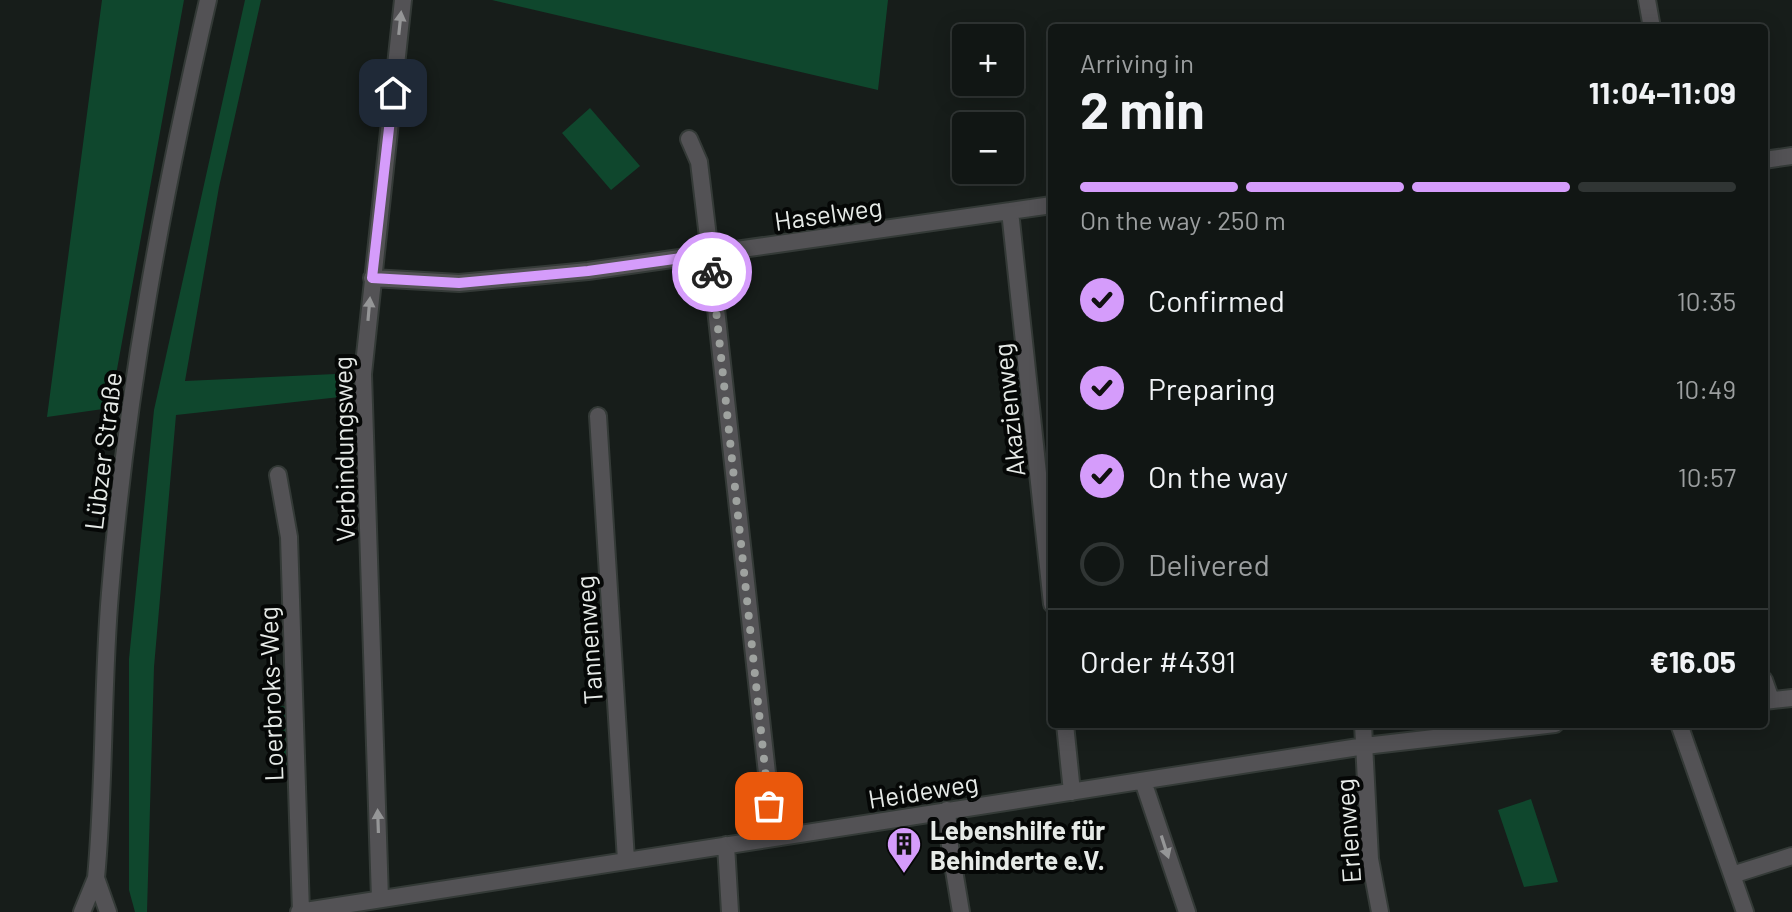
<!DOCTYPE html>
<meta charset="utf-8">
<style>
:root{--surface:#111614;--page:#1e2322;--text:#f1f3f6;--muted:#9c9fa0;--line:#303534;--accent:#d59cfb}
body{margin:0;font-family:Barlow,sans-serif;background:var(--page);color:var(--text);height:100vh;display:flex;flex-direction:column;font-size:30px;white-space:nowrap}
*{box-sizing:border-box;margin:0}
p{font-size:26px;color:var(--muted)}
.icon{flex:none;width:44px;height:44px;fill:none;stroke:currentColor;stroke-width:2;stroke-linecap:round;stroke-linejoin:round}
.map{position:relative;flex:1;overflow:hidden}
.sheet{position:absolute;left:1048px;top:24px;width:720px;height:704px;display:flex;flex-direction:column;background:var(--surface);border-radius:8px;box-shadow:0 4px 20px #0003,0 0 0 2px var(--line)}
.sheet>*{flex:none}
.buttons{position:absolute;left:952px;top:24px;display:grid;gap:16px}
.buttons a{display:grid;place-items:center;width:72px;height:72px;border-radius:8px;background:var(--surface);box-shadow:0 4px 20px #0003,0 0 0 2px var(--line);font-size:40px}
.pin{position:absolute;display:grid;place-items:center;width:68px;height:68px;color:#fff;margin:-34px;border-radius:16px;box-shadow:0 4px 12px #0006}
.courier{position:absolute;display:grid;place-items:center;width:80px;height:80px;margin:-40px;border:6px solid #d59cfb;border-radius:50%;background:#fff;color:#222;box-shadow:0 2px 10px #0007}
.head em{font-style:normal;font-weight:700}
.head div{display:flex;flex-direction:column-reverse}
.head{display:flex;align-items:center;justify-content:space-between;height:136px;padding:0 32px}
h1{font-size:52px;font-weight:700;line-height:60px}
.bar{display:grid;grid-template-columns:repeat(4,1fr);gap:12px 8px;align-content:center;height:96px;padding:0 32px}
.bar i{height:10px;border-radius:6px;background:var(--line)}
.bar .on{background:var(--accent)}
.bar p{grid-column:span 4}
.line{display:flex;align-items:center;gap:20px;padding:0 32px;border-top:2px solid var(--line)}
.line div{flex:1}
ol{padding:0 32px;list-style:none}
li{display:flex;align-items:center;gap:24px;height:88px}
li p{margin-inline-start:auto}
li .icon{padding:8px;border-radius:50%;background:var(--accent);color:#111;stroke-width:4}
li:last-child{color:var(--muted)}
li i{width:44px;height:44px;border:4px solid var(--line);border-radius:50%}
.map>svg:first-child{display:block}
.green{fill:#0f472d}
.lines{fill:none;stroke-linecap:round;stroke-linejoin:round}
.minor-casing{stroke:#343a37;stroke-width:20}
.minor{stroke:#535255;stroke-width:16}
.oneway{fill:#959697}
.done{stroke:#9ea29f;stroke-width:8;stroke-dasharray:0 14.4}
.route{stroke:#d59cfb;stroke-width:10}
.labels{text-anchor:middle;dominant-baseline:central;stroke-width:8;stroke-linejoin:round;paint-order:stroke}
.street-label{font-size:26px;fill:#e6eae7;stroke:#050706}
.poi-label{font-size:26px;font-weight:bold;fill:#e6eae7;stroke:#050706;text-anchor:start}
</style>
<div class="map">
<svg width="1792" height="912" viewBox="0 0 1792 912">
<rect width="100%" height="100%" fill="#171d1a"/>
<path class="green" d="M102,0H184L110,408L47,417Z
M245,0H261L219,187L185,381L357,373L358,395L176,415L154,667L147,912H135L129,890V659L154,410Z
M492,0H888L878,90Z
M590,108L640,166L611,190L562,133Z
M290,706L292,766H270L269,707Z
M1531,799L1558,882L1524,887L1498,810Z"/>
<g class="lines">
<g class="minor-casing">
<path id="minor" d="M1647,0L1652,28
M689,139L699,162L710,254L774,837
M1764,160L1792,156
M1010,211L1052,604
M372,278L459,283L588,271L1052,205
M598,416L626,860
M278,475L289,537L301,912
M1764,680L1771,700
M1764,701L1792,698
M1065,724L1072,792
M1363,724L1370,859L1380,912
M1679,724L1745,912
M1143,781L1187,912
M947,810L950,846L961,912
M726,845L730,912
M1732,875L1792,856
M96,878L108,912
M380,899L363,374L403,0
M82,912L96,878C105,783 102,687 110,593C126,393 163,195 208,0
M299,912L1365,746L1555,724"/>
</g>
<use href="#minor" class="minor"/>
</g>
<defs><path id="oneway-solid" d="M-6-.8H1V-3.2L6.5 0L1 3.2V.8H-6Z" transform="scale(2)"/></defs>
<g class="oneway">
<use href="#oneway-solid" transform="translate(400 23) rotate(-84)"/>
<use href="#oneway-solid" transform="translate(369 309) rotate(-85)"/>
<use href="#oneway-solid" transform="translate(378 821) rotate(-92)"/>
<use href="#oneway-solid" transform="translate(1165 847) rotate(72)"/>
</g>
<g class="lines">
<path class="done" d="M712,272L769,806"/>
<path class="route" d="M393,93L372,278L459,283L588,271L710,254L712,272"/>
</g>
<defs>
<g id="building-pin" transform="scale(1.8)"><path d="M0 17L-7.5 6A9.5 9.5 0 1 1 7.5 6Z" fill="#d59cfb" stroke="#050706"/><path d="M-4-6H4V6H1V3H-1V6H-4ZM-2.5-4.3h1.7v1.8h-1.7ZM.8-4.3h1.7v1.8H.8ZM-2.5-1h1.7V.8h-1.7ZM.8-1h1.7V.8H.8Z" fill="#111"/></g>
</defs>
<g fill-rule="evenodd">
<use href="#building-pin" x="904" y="844"/>
</g>
<g class="labels">
<g class="street-label">
<text transform="translate(828 213) rotate(-8)">Haselweg</text>
<text transform="translate(1008 410) rotate(-96)">Akazienweg</text>
<text transform="translate(343 449) rotate(-91)">Verbindungsweg</text>
<text transform="translate(102 451) rotate(-83)">Lübzer Straße</text>
<text transform="translate(588 640) rotate(-94)">Tannenweg</text>
<text transform="translate(270 694) rotate(-92)">Loerbroks-Weg</text>
<text transform="translate(923 790) rotate(-9)">Heideweg</text>
<text transform="translate(1347 831) rotate(-94)">Erlenweg</text>
</g>
<g class="poi-label">
<text x="930" y="829">Lebenshilfe für<tspan x="930" dy="30">Behinderte e.V.</tspan></text>
</g>
</g>
</svg>
<div class="buttons">
<a>+</a>
<a>−</a>
</div>
<div class="pin" style="left:769px;top:806px;background:#ea580c"><svg class="icon" aria-label="bag" viewBox="0 0 24 24"><path d="M5 8h14l-1 12H6zM9 8a3 3 0 0 1 6 0"/></svg></div>
<div class="pin" style="left:393px;top:93px;background:#1f2937"><svg class="icon" aria-label="home" viewBox="0 0 24 24"><path d="M3 11l9-7 9 7M6 9v11h12V9"/></svg></div>
<div class="courier" style="left:712px;top:272px"><svg class="icon" aria-label="bike" viewBox="0 0 24 24"><circle cx="6" cy="16" r="4"/><circle cx="18" cy="16" r="4"/><path d="M6 16l4-8h5l3 8M10 8l3 8H6M13 5h3"/></svg></div>
<section class="sheet">
<div class="head"><div><h1>2 min</h1><p>Arriving in</p></div><em>11:04–11:09</em></div>
<div class="bar"><i class="on"></i><i class="on"></i><i class="on"></i><i></i><p>On the way · 250 m</p></div>
<ol>
<li><svg class="icon" aria-label="check" viewBox="0 0 24 24"><path d="M5 12l5 5 9-10"/></svg>Confirmed<p>10:35</p></li>
<li><svg class="icon" aria-label="check" viewBox="0 0 24 24"><path d="M5 12l5 5 9-10"/></svg>Preparing<p>10:49</p></li>
<li><svg class="icon" aria-label="check" viewBox="0 0 24 24"><path d="M5 12l5 5 9-10"/></svg>On the way<p>10:57</p></li>
<li><i></i>Delivered</li>
</ol>
<div class="line" style="height:104px"><div>Order #4391</div><b>€16.05</b></div>
</section>
</div>
